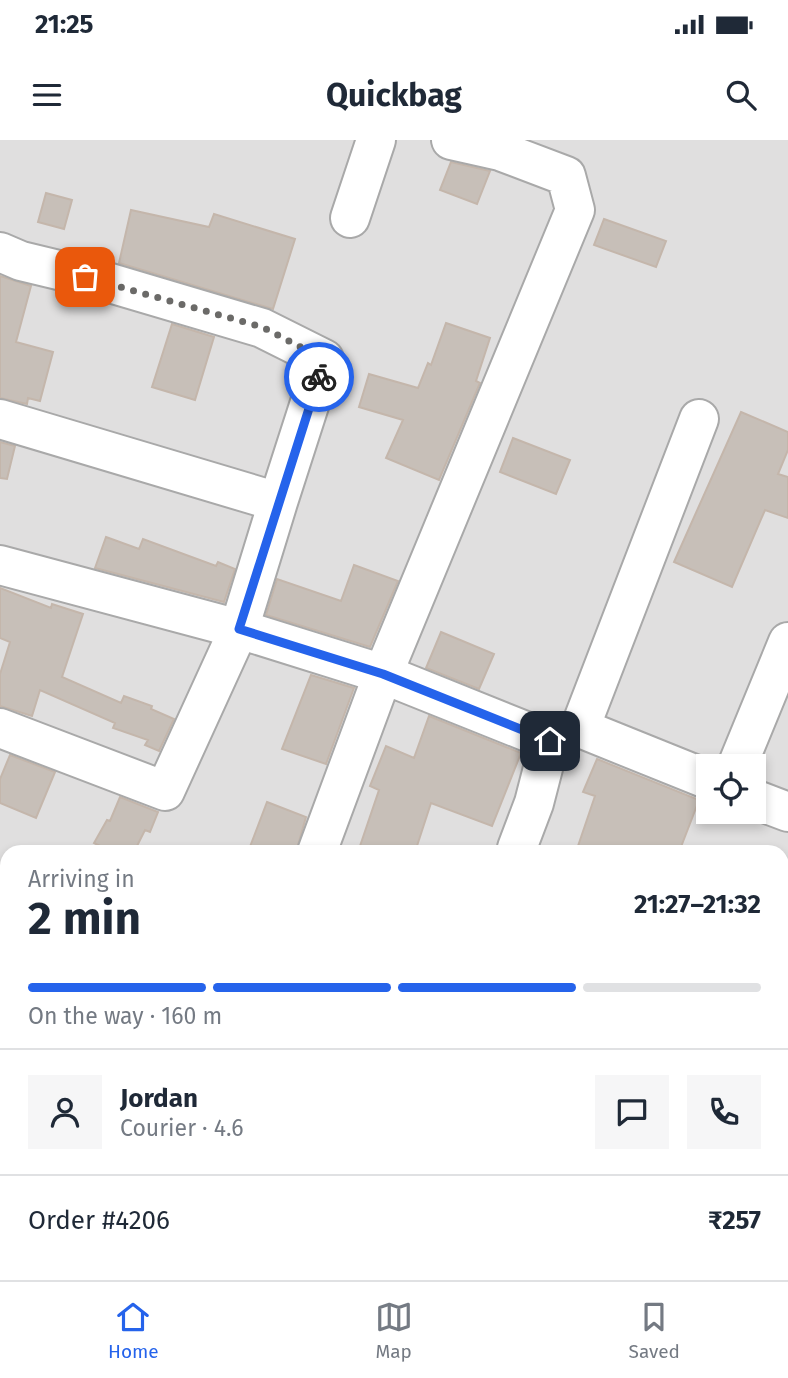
<!DOCTYPE html>
<meta charset="utf-8">
<style>
:root{--surface:#fff;--page:#f6f6f7;--text:#1f2937;--muted:#747a83;--line:#e0e1e3;--accent:#2563eb}
body{margin:0;font-family:"Fira Sans",sans-serif;background:var(--page);color:var(--text);height:100vh;display:flex;flex-direction:column;font-size:26px;white-space:nowrap}
*{box-sizing:border-box;margin:0}
p{font-size:23px;color:var(--muted)}
.icon{flex:none;width:38px;height:38px;fill:none;stroke:currentColor;stroke-width:2;stroke-linecap:round;stroke-linejoin:round}
.map{position:relative;flex:1;overflow:hidden}
.drawer{position:absolute;left:0px;top:705px;width:789px;height:436px;display:flex;flex-direction:column;background:var(--surface);border-radius:21px 21px 0 0;box-shadow:0 4px 10px #0003}
.drawer>*{flex:none}
.buttons{position:absolute;left:696px;top:614px;display:grid;gap:14px}
.buttons a{display:grid;place-items:center;width:70px;height:70px;border-radius:0px;background:var(--surface);box-shadow:0 4px 10px #0003;font-size:35px}
.pin{position:absolute;display:grid;place-items:center;width:60px;height:60px;color:#fff;margin:-30px;border-radius:14px;box-shadow:0 4px 10px #0006}
.courier{position:absolute;display:grid;place-items:center;width:70px;height:70px;margin:-35px;border:5px solid #2563eb;border-radius:50%;background:#fff;color:#222;box-shadow:0 2px 9px #0007}
.overview em{font-style:normal;font-weight:700}
.overview div{display:flex;flex-direction:column-reverse}
.overview{display:flex;align-items:center;justify-content:space-between;height:119px;padding:0 28px}
h1{font-size:46px;font-weight:700;line-height:52px}
.bar{display:grid;grid-template-columns:repeat(4,1fr);gap:10px 7px;align-content:center;height:84px;padding:0 28px}
.bar i{height:9px;border-radius:5px;background:var(--line)}
.bar .active{background:var(--accent)}
.bar p{grid-column:span 4}
.line{display:flex;align-items:center;gap:18px;padding:0 28px;border-top:2px solid var(--line)}
.line div{flex:1}
.round{display:grid;place-items:center;flex:none;width:74px;height:74px;border-radius:0px;background:var(--page)}
.status{display:flex;justify-content:space-between;align-items:center;height:49px;padding:0 35px;background:var(--surface);direction:ltr}
.status svg{height:19px;fill:currentColor}
header{display:flex;justify-content:space-between;align-items:center;height:91px;padding:0 28px;background:var(--surface);font-size:32px;font-weight:700}
.menu{display:flex;justify-content:space-around;align-items:center;height:98px;border-top:2px solid var(--line);background:var(--surface);font-size:19px;color:var(--muted)}
.menu a{display:grid;justify-items:center;gap:4px}
.menu .active{color:var(--accent)}
.map>svg:first-child{display:block}
.residential{fill:#e0dfdf;fill-rule:evenodd}
.building{fill:#c7bfb8;stroke:#c4b6ab;stroke-width:2}
.lines{fill:none;stroke-linecap:round;stroke-linejoin:round}
.minor-casing{stroke:#a9a9a9;stroke-width:42}
.minor{stroke:#fff;stroke-width:38}
.done{stroke:#6b6a68;stroke-width:7;stroke-dasharray:0 12.6}
.route{stroke:#2563eb;stroke-width:9}
</style>
<div class="status"><b>21:25</b><svg viewBox="0 0 49 12"><path d="M0 12V9h3v3zM5 12V6h3v6zM10 12V3h3v9zM15 12V0h3v12zM26 1h20v11H26zM47 4h2v5h-2z"/></svg></div>
<header><svg class="icon" aria-label="menu" viewBox="0 0 24 24"><path d="M4 6h16M4 12h16M4 18h16"/></svg>Quickbag<svg class="icon" aria-label="search" viewBox="0 0 24 24"><circle cx="10" cy="10" r="6"/><path d="M15 15l6 6"/></svg></header>
<div class="map">
<svg width="788" height="1140" viewBox="0 0 788 1140">
<rect width="100%" height="100%" fill="#f2efe9"/>
<path class="residential" d="M0,0H788V1140H0ZM709,626H754V672H709ZM7,712H782V1134H7Z"/>
<path class="building" d="M451,22L490,31L477,64L440,50Z
M46,53L72,60L64,89L38,82Z
M131,70L209,87L214,74L295,99L273,169L119,123Z
M604,79L666,101L656,127L594,105Z
M0,136L31,146L16,202L53,212L40,261L28,258L27,264L0,258Z
M446,183L490,198L476,241L480,243L439,340L386,318L403,280L359,267L369,234L418,248L428,223L431,225Z
M172,184L214,197L195,260L152,247Z
M741,272L788,292V310L778,334L788,337V378L765,370L732,447L674,422Z
M513,298L570,320L556,354L500,332Z
M0,302L15,306L7,339L0,338Z
M106,397L139,409L143,399L216,426L218,422L235,429L224,462L95,428Z
M354,425L398,441L370,507L266,475L277,439L341,461Z
M0,448L51,468L52,464L83,474L62,537L121,563L124,556L152,566L151,569L174,579L159,611L145,605L148,600L113,588L115,583L40,550L32,576L0,566V534L10,502L0,498Z
M441,492L494,514L479,549L426,528Z
M311,535L354,548L326,624L282,609Z
M429,576L521,613L492,686L431,663L415,712H358L379,650L370,646L386,606L414,618Z
M10,615L55,632L36,678L0,663V639Z
M597,619L699,660L679,712H576L595,656L583,652Z
M120,657L158,672L150,692L145,690L134,712H112L94,703L107,680L110,681Z
M267,662L306,677L296,712H248Z"/>
<g class="lines">
<g class="minor-casing">
<path id="minor" d="M451,0L500,11L503,0
M350,78L376,0
M0,112L21,121L100,140L262,188L324,219L278,362
M0,279L278,362L239,489L165,651L0,588
M699,279L580,588L709,640
M0,425L239,489L383,534L575,70L566,36L500,11
M737,626L788,502
M754,659L788,672
M317,712L383,534L550,601L534,663L517,708L520,712
M0,764L7,767
M782,811L788,801
M782,1019L788,1021
M355,1140L357,1134
M579,1140L581,1134"/>
</g>
<use href="#minor" class="minor"/>
</g>
<g class="lines">
<path class="done" d="M85,137L262,187L324,219L319,237"/>
<path class="route" d="M319,237L239,489L383,534L550,601"/>
</g>
</svg>
<div class="buttons">
<a><svg class="icon" aria-label="locate" viewBox="0 0 24 24"><circle cx="12" cy="12" r="6"/><path d="M12 2v4M12 18v4M2 12h4M18 12h4"/></svg></a>
</div>
<div class="pin" style="left:85px;top:137px;background:#ea580c"><svg class="icon" aria-label="bag" viewBox="0 0 24 24"><path d="M5 8h14l-1 12H6zM9 8a3 3 0 0 1 6 0"/></svg></div>
<div class="pin" style="left:550px;top:601px;background:#1f2937"><svg class="icon" aria-label="home" viewBox="0 0 24 24"><path d="M3 11l9-7 9 7M6 9v11h12V9"/></svg></div>
<div class="courier" style="left:319px;top:237px"><svg class="icon" aria-label="bike" viewBox="0 0 24 24"><circle cx="6" cy="16" r="4"/><circle cx="18" cy="16" r="4"/><path d="M6 16l4-8h5l3 8M10 8l3 8H6M13 5h3"/></svg></div>
<section class="drawer">
<div class="overview"><div><h1>2 min</h1><p>Arriving in</p></div><em>21:27–21:32</em></div>
<div class="bar"><i class="active"></i><i class="active"></i><i class="active"></i><i></i><p>On the way · 160 m</p></div>
<div class="line" style="height:126px"><a class="round"><svg class="icon" aria-label="person" viewBox="0 0 24 24"><circle cx="12" cy="8" r="4"/><path d="M4 21q1-7 8-7t8 7"/></svg></a><div><b>Jordan</b><p>Courier · 4.6</p></div><a class="round"><svg class="icon" aria-label="chat" viewBox="0 0 24 24"><path d="M4 5h16v11H9l-5 4z"/></svg></a><a class="round"><svg class="icon" aria-label="phone" viewBox="0 0 24 24"><path d="M5 4h4l2 5-3 2q2 4 5 5l2-3 5 2v4C11 20 4 13 5 4z"/></svg></a></div>
<div class="line" style="height:91px"><div>Order #4206</div><b>₹257</b></div>
</section>
</div>
<nav class="menu">
<a class="active"><svg class="icon" aria-label="home" viewBox="0 0 24 24"><path d="M3 11l9-7 9 7M6 9v11h12V9"/></svg>Home</a>
<a><svg class="icon" aria-label="map" viewBox="0 0 24 24"><path d="M3 6l6-2 6 2 6-2v14l-6 2-6-2-6 2zM9 4v14M15 6v14"/></svg>Map</a>
<a><svg class="icon" aria-label="saved" viewBox="0 0 24 24"><path d="M7 4h10v16l-5-4-5 4z"/></svg>Saved</a>
</nav>
